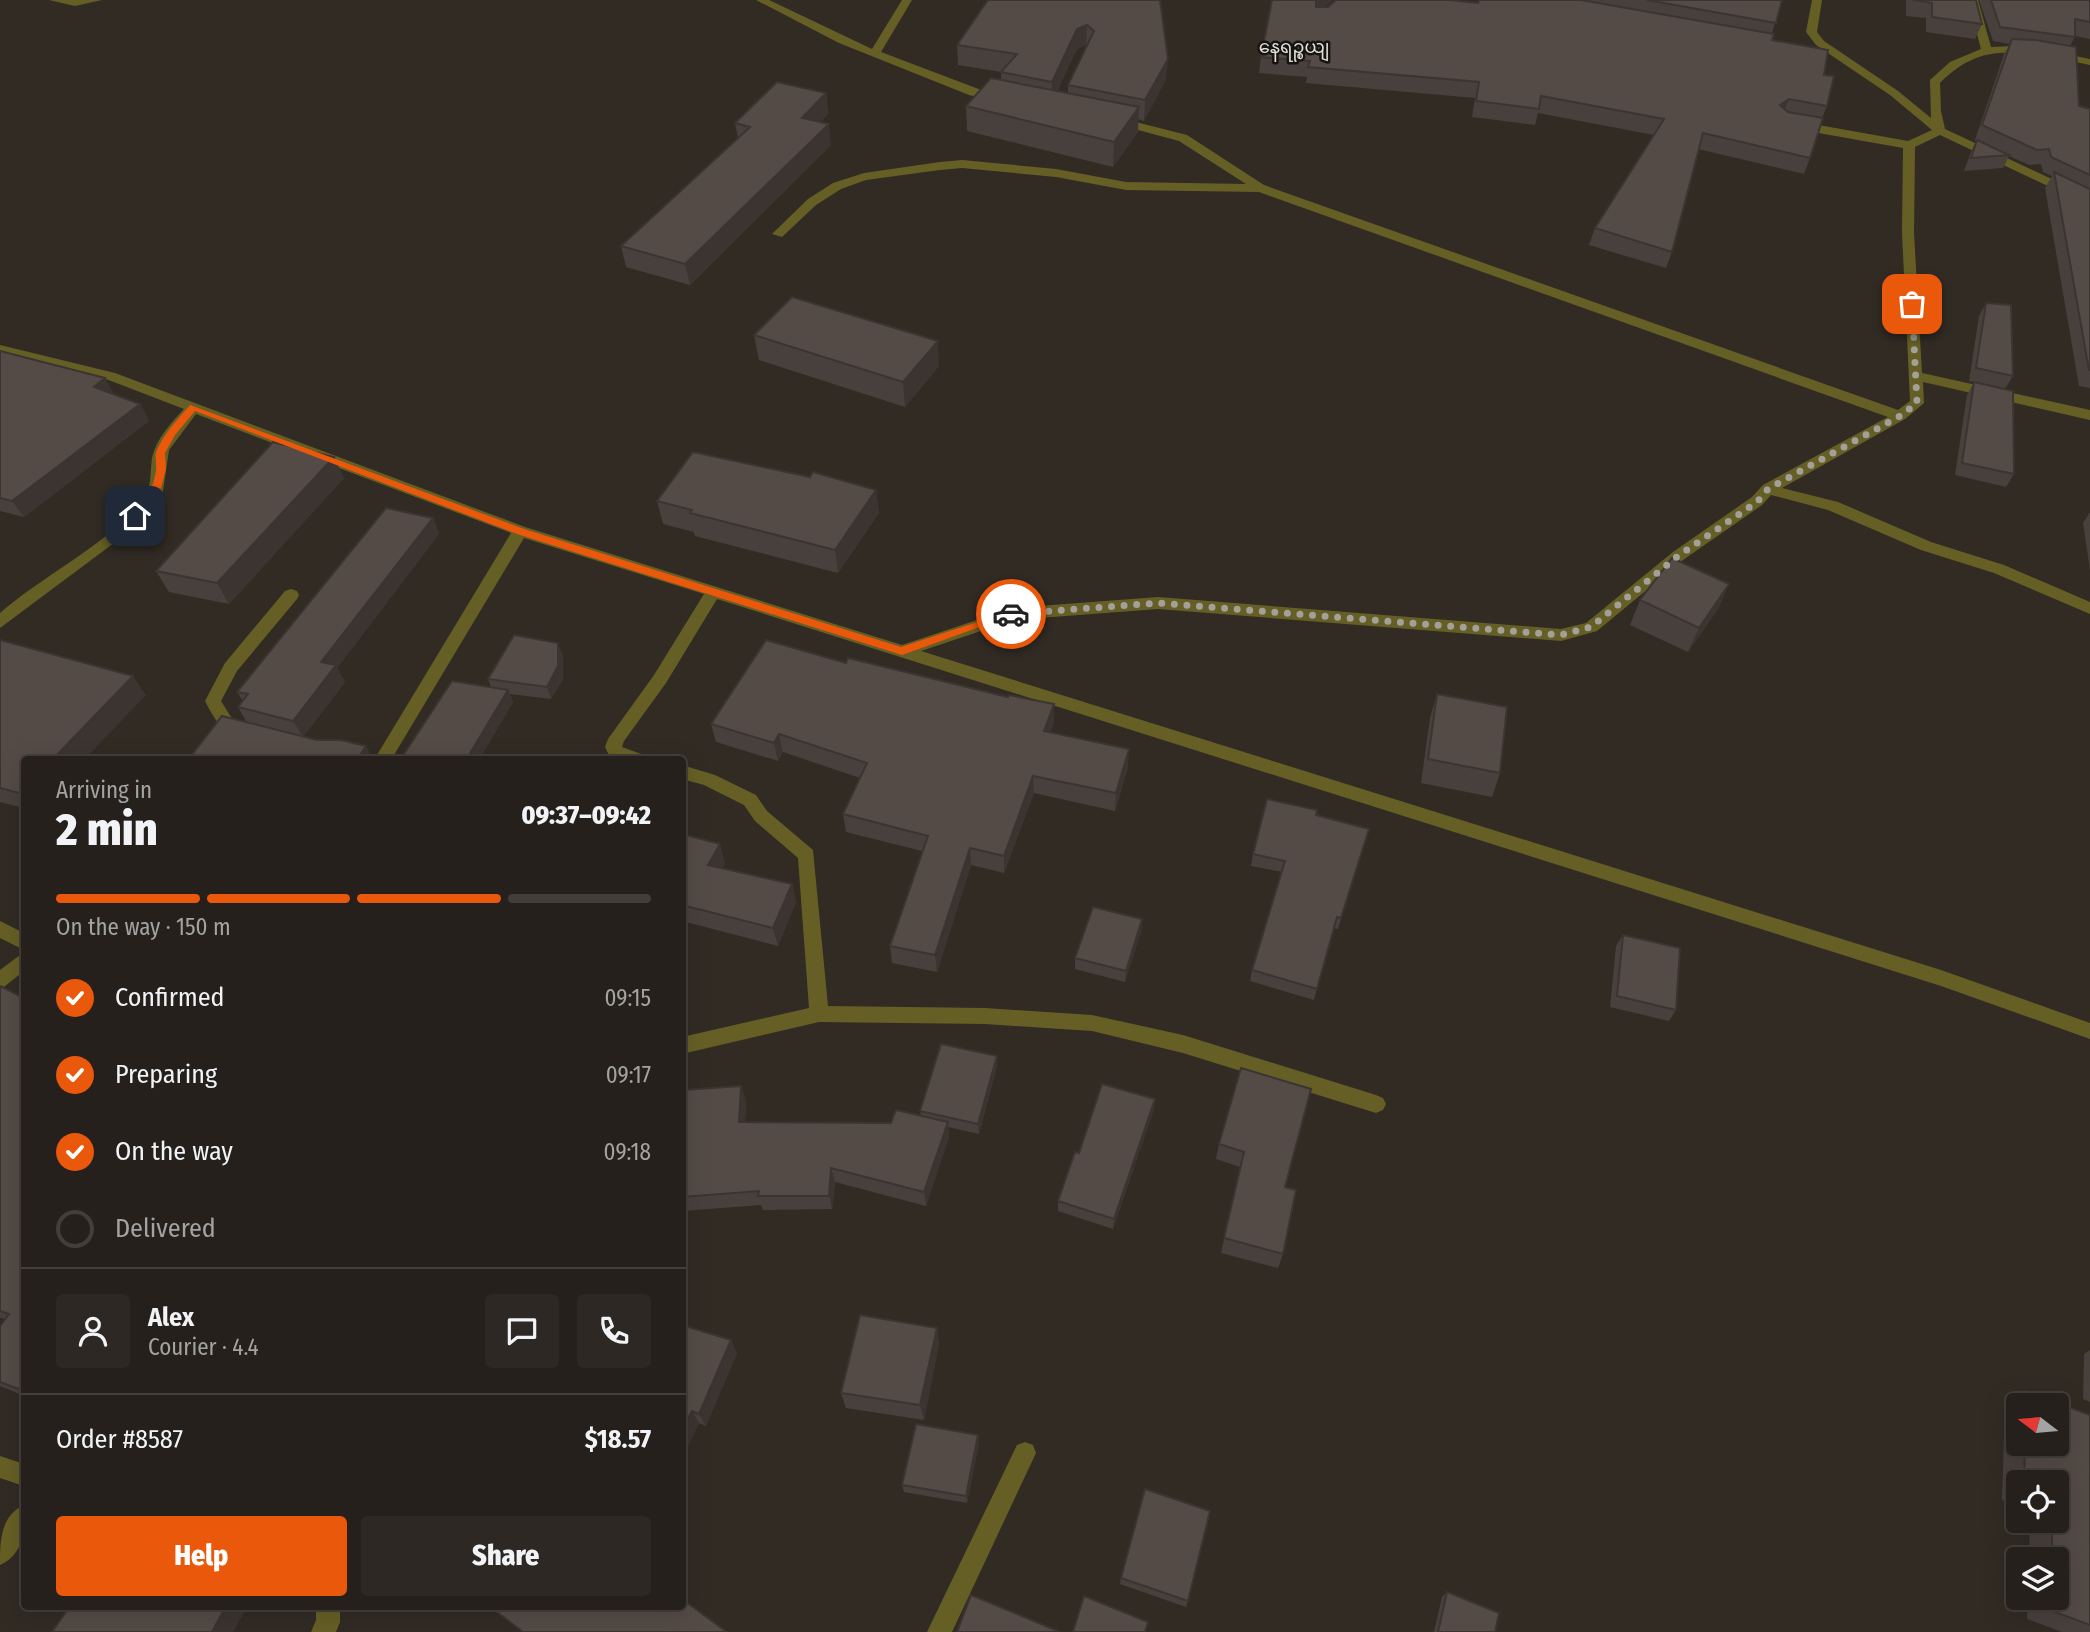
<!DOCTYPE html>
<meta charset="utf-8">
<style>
:root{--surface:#25201b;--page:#2d2824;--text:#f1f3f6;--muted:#a3a3a3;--line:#423e3a;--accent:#ea580c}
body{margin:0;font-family:"Fira Sans Condensed","Noto Sans Myanmar",sans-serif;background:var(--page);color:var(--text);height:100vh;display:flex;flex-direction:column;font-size:26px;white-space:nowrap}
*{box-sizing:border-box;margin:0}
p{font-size:23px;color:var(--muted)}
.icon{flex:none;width:38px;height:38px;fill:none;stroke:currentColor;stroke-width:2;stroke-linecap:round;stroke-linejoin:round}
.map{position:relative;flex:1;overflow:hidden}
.sheet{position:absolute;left:21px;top:756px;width:665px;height:854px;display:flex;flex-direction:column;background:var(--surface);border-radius:7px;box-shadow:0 7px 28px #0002,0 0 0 2px var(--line)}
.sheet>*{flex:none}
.needle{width:46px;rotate:286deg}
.fabs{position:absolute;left:2006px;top:1393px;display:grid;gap:14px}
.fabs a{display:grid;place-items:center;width:63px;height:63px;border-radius:7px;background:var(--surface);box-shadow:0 7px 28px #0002,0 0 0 2px var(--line);font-size:35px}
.pin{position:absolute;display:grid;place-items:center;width:60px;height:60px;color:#fff;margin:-30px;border-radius:14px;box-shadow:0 4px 10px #0006}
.courier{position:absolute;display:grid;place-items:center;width:70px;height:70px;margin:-35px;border:5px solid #ea580c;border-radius:50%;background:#fff;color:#222;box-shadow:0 2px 9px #0007}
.head em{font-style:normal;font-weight:800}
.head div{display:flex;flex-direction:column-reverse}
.head{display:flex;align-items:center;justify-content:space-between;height:119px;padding:0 35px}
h1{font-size:46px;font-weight:800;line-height:52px}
.bar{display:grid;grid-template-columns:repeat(4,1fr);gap:10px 7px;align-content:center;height:84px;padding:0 35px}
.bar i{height:9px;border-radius:5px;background:var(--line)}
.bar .current{background:var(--accent)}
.bar p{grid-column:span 4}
.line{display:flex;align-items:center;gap:18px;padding:0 35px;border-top:2px solid var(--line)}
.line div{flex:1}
.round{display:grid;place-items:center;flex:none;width:74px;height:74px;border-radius:7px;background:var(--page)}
ol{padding:0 35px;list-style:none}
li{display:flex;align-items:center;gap:21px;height:77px}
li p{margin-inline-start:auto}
li .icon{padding:7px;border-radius:50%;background:var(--accent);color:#fff;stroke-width:4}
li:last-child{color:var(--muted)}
li i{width:38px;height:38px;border:4px solid var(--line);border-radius:50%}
.primary-button{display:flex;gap:14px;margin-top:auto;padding:14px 35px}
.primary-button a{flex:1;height:80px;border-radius:7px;background:var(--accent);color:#fff;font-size:28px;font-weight:800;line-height:80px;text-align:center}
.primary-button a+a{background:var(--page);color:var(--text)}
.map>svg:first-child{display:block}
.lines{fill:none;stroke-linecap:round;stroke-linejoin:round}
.service{fill:#665f25;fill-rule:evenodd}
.minor{fill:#665f25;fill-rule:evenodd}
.wall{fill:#48403c;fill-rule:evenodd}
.shaded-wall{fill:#3b3431}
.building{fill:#544b46;stroke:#3b3431;stroke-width:2}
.route{fill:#ea580c}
.done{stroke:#a39f99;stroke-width:7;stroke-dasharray:0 12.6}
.labels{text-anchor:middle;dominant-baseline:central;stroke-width:5;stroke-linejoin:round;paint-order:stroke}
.far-quarter-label{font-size:18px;fill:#e1ddd8;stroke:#161411}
</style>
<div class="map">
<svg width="2090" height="1632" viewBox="0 0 2090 1632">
<rect width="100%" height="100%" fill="#312b24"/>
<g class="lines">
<path class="service" d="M49,0H102L75,6Z"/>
<path class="minor" d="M756,0H769L872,49L902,0H912L881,52L1005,99L999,102L969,95L839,43Z
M1812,0H1822L1817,32L1824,41L1898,91L1931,118L1930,80L1950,62L1981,49L1968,0H1978L1991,47L2014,46L2034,51C2025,57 2011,52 2000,53C1976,54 1957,66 1940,83L1941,111L1945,129L2090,197V206L1940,135L1915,147L1914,233L1922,373L2090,410V420L1923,382L1924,403L1905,419L1782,488L1838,502L1931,542L2004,565L2090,602V614L1994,573L1921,550L1828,510L1771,495L1762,505L1683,560L1597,631L1561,641L1158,609L1014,620L921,651L1941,970L2090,1023V1039L1941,986L717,599L666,683L624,741L622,747L644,755L646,760H618L610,757L605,747L608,739L654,675L704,594L524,538L391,760H374L511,533L196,414L169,450L163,491L152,509L118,540L0,628V613C42,576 110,543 143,500C152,488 150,472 152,458C156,439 171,423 184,409L106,379L0,353V345L115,373L525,527L902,645L1013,608L1158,597L1561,629L1586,623L1673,552L1752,497L1763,485L1888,417L1259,192L1126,190L1056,177L962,168L940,170L866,180L841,189L816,205L782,237L772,234L808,199L833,183L864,173L940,162L962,160L1056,169L1126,182L1246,184L1179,141L1112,123V119L1116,117L1187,135L1264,185L1898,410L1910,401L1902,233L1903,148L1796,129L1790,125L1796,121L1908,141L1932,130L1890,95L1816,45L1806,32Z
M2056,52L2090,59V65L2052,57V53Z
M291,589L297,591L299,595L297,599L237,671L221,701L231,717L245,724L247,729L245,734C224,740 213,716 205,701L225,663L285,591Z
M682,765L715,775L756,795L767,811L813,850L828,1006L985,1008L1092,1015L1183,1035L1376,1095L1383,1098L1386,1104L1383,1110L1376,1113L1183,1053L1092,1031L985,1024L819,1022L682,1054V1037L809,1008L798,858L755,821L744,805L704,785L682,779Z
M0,921L24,933V950L0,938Z
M24,952V971L0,990V970Z
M1025,1442L1033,1445L1036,1453L952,1632H927L1017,1445Z
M0,1456L24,1464V1486L0,1478Z
M24,1505C26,1527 24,1555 0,1565C0,1542 0,1516 24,1505Z
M316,1606H340V1622L336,1632H311L316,1620Z"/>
</g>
<path class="wall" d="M1160,0L1166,79L1144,121L1138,119V132L1113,167L967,131L966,106L1001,80V72L958,65L957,45ZM1086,45H1087L1068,85V93L1057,91L1077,49Z
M1272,0H1333L1324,7L1478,3L1479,0H1782L1772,33V40L1824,75L1827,106L1822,118L1810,158L1804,174L1698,149L1672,252L1666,268L1589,245L1595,228L1654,135L1538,113L1535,125L1472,117L1475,98L1306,83L1307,77L1259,73L1261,57Z
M1906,0H1976L1982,24L1975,39L1926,32V18L1906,16Z
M1979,0H2090V39L2075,36L2070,46L2079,106L2090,109V388L2079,386L2045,188L2052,176L2043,172L2041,164L2029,165L2009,156L2003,168L1964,171L1971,152L1976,141L1975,140L2004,54L2010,44L1993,41Z
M826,93L828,114L820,122L831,145L690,285L626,267L621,246L738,138L735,123Z
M1986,303L2013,376L2005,389L1969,381L1979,316Z
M754,335L939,366L905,407L759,360Z
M0,351L140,404L149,421L24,517L0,511Z
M1974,382L2014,474L2006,487L1955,475L1967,395Z
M810,477L876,490L879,513L838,573L695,536L694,532L663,524L657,501Z
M344,478L229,604L169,592L156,571Z
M2090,512V570L2083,523Z
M433,518L439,534L337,668L345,682L303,737L317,740L366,746L373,760H188L247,723L238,707L243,701L237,692Z
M1729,584L1718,609L1688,652L1630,625L1640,600Z
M0,640L146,695L24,760V808L0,802Z
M563,655V679L551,699L510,694L513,702L479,760H400L491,687L488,679Z
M1437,694L1500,773L1492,797L1421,783L1430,718Z
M1054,722L1050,733L1128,767L1115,811L1034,793L1004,873L971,865L937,972L892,963L890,946L922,851L846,832L843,814L860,778L783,752L778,761L716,742L711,724Z
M1316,815L1369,829L1338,929L1333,928L1314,1000L1250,981L1252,970L1282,872L1251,866L1253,854Z
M682,834L725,863L722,868L792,884L796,902L778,946L682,921Z
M1142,919L1141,931L1125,982L1075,969V958Z
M1623,935L1676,1010L1669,1021L1610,1007L1616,946Z
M0,986L24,998V1396L0,1386V1326L5,1319L0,1318Z
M997,1056V1066L979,1134L948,1127L949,1137L926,1206L835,1182L832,1209L763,1210L761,1205L682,1211V1090L741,1086L746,1101L745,1122L891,1123L921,1116L920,1111Z
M1241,1068L1285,1187L1283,1254L1278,1268L1221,1253L1240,1167L1216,1159L1219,1144Z
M1154,1109L1113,1229L1058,1211V1201L1079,1153Z
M682,1325L737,1353L706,1426L699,1423L682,1458Z
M937,1328L939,1344L924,1420L846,1408L841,1393Z
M2090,1350V1402L2083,1399L2084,1354Z
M2026,1391L2090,1415V1632H2062L2027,1619L2028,1598H2056V1559H2029L2030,1521H2056V1482H2018V1505L2002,1500L2005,1404ZM2018,1405H2056V1444H2018Z
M978,1435L979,1443L967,1503L904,1492L902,1485Z
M1121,1578L1188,1601L1186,1607L1120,1584Z
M1447,1592L1495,1632H1434L1442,1597Z"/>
<path class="shaded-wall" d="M1316,0H1333L1314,15Z
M1087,25L1086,45L1077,49L1051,102L1052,82L1077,29Z
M1168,59L1166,79L1144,121L1145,100Z
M826,93L828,114L805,139L802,118Z
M1789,99L1782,115L1780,105Z
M1139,107L1138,132L1113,167L1114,142Z
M829,124L831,145L690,285L685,264Z
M938,341L939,366L905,407L903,382Z
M105,378L114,394L94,387Z
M140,404L149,421L24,517L12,501Z
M334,457L344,478L229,604L217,583Z
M876,490L879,513L838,573L835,550Z
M433,518L439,534L337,668L345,682L303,737L293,721L321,662Z
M1729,584L1718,609L1688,652L1699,628Z
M558,643L563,655V679L551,699L547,687Z
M133,676L146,695L84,760H52Z
M508,690L513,702L479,760H466Z
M1054,704V722L1044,749V731Z
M779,734L783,752L778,761L774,743Z
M366,746L373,760H357Z
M1129,749L1128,767L1115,811L1116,793Z
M682,776L687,792L682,801Z
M1033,776L1034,793L1004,873V856Z
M24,787V799L19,793Z
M720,844L725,863L713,883L708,865Z
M970,848L971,865L937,972L935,955Z
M792,884L796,902L778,946L773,928Z
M1142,919L1141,931L1125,982L1126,971Z
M997,1056V1066L979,1134L978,1124Z
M741,1086L746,1101L744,1136L739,1122Z
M1155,1099L1154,1109L1113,1229L1114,1219Z
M948,1122L949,1137L926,1206L924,1192Z
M831,1168L835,1182L832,1209L829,1196Z
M937,1328L939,1344L924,1420L920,1405Z
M731,1340L737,1353L706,1426L699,1414Z
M692,1411L699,1423L682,1458V1430Z
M978,1435L979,1443L967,1503L966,1496Z
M226,1606H248L233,1632H212Z
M478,1606H489L486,1612Z"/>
<path class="building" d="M988,0H1160L1168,59L1145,100L1068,85L1094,31L1087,25L1077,29L1052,82L1001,72L1017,54L957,45Z
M1272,0H1316V7H1328L1336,0H1449L1478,3L1479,0H1581L1774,34L1772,40L1828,50L1824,75L1834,76L1827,106L1789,99L1780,105L1788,112L1823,118L1810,158L1703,133L1672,252L1595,228L1664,119L1541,96L1539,109L1476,101L1479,82L1308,67L1310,61L1261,57Z
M1647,0H1782L1776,23Z
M1913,0H1976L1982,24L1932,17V3Z
M1991,0H2090V22L2075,19V37L2000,27Z
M2012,39L2036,40L2076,47L2079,106L2090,109V175L2051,157L2049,149L2037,150L1982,125Z
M991,78L1139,107L1114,142L966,106Z
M777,82L826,93L802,118L829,124L685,264L621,246L750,127L735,123Z
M1977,140L2009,155L1971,158Z
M2054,172L2090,189V370H2089Z
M792,297L938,341L903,382L754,335Z
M1986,303L2011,305L2013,376L1976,368Z
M0,351L105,378L94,387L140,404L12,501L0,498Z
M1974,382L2013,391L2014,474L1962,463Z
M273,442L334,457L217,583L156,571Z
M693,452L810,477L813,472L876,490L835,550L690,513L692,510L657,501Z
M386,508L433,518L321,662L336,665L293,721L238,707L248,694L237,692Z
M1672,558L1729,584L1699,628L1640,600Z
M514,635L558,643V666L547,687L488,679Z
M0,640L133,676L52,760H24V787L19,793L0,788Z
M766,640L846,663L848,658L1008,697L1009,695L1054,704L1044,731L1129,749L1116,793L1033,776L1004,856L970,848L935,955L890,946L928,836L843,814L867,763L779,734L774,743L711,724Z
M452,681L508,690L466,760H400Z
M1437,694L1507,707L1500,773L1428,759Z
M222,716L317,740H341L366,746L357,760H188Z
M1267,799L1317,810L1316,815L1369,829L1341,918L1337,917L1317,989L1252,970L1285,861L1253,854Z
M682,834L720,844L708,865L792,884L773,928L682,905Z
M1093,907L1142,919L1126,971L1075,958Z
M1623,935L1680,948L1676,1010L1617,996Z
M0,986L24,998V1391L0,1382V1326L9,1314L0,1311Z
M941,1044L997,1056L978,1124L920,1111Z
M1241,1068L1311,1089L1285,1187L1296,1190L1283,1254L1224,1238L1244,1152L1219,1144Z
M1102,1084L1155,1099L1114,1219L1058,1201L1075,1152L1079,1153Z
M741,1086L739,1122L891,1123L896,1110L948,1122L924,1192L831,1168L829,1196H758L759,1191L682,1197V1090Z
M860,1315L937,1328L920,1405L841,1393Z
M682,1325L731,1340L699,1414L692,1411L682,1430Z
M2026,1391L2090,1415V1625L2050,1610L2051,1598H2056V1559H2052V1521H2056V1482H2024L2025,1444H2056V1405H2026Z
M916,1424L978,1435L966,1496L902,1485Z
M1145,1489L1210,1511L1188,1601L1121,1578Z
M1447,1592L1499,1613L1495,1632H1438Z
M971,1595L1060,1632H957Z
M1084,1596L1148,1622L1145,1632H1073Z
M682,1599L727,1632H523L489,1606H682Z
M70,1606H226L212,1632H52Z"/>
<path class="route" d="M190,405L524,529L901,647L1011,611L1016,614L902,655L517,534L195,411L175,435L165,453L166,469L161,488L152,505L138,518H131V514C145,501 153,490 156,471C157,464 154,456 157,450C165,432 178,419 190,405Z"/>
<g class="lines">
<path class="done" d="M1011,614L1158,603L1561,635L1591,627L1678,556L1757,502L1768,489L1900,416L1917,403L1912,304"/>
</g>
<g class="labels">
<g class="far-quarter-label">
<text x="1294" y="47">နေရဉ္စယျ</text>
</g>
</g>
</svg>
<div class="fabs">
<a><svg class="needle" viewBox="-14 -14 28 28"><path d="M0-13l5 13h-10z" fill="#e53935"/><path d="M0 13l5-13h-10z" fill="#a3a3a3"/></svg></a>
<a><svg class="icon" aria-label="locate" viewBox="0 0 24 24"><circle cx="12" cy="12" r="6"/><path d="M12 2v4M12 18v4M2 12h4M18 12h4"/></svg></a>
<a><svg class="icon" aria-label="layers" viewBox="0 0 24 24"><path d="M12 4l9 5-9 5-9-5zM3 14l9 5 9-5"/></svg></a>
</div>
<div class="pin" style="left:1912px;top:304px;background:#ea580c"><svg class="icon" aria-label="bag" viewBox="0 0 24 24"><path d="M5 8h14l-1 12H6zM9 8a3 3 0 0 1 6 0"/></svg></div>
<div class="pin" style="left:135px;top:516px;background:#1f2937"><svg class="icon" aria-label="home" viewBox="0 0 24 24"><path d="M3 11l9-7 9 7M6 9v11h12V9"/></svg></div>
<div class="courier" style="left:1011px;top:614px"><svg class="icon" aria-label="car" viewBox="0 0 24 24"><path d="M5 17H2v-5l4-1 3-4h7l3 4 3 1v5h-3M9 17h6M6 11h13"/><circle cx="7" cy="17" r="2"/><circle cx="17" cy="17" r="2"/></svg></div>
<section class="sheet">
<div class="head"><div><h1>2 min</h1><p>Arriving in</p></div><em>09:37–09:42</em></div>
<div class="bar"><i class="current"></i><i class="current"></i><i class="current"></i><i></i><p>On the way · 150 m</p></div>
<ol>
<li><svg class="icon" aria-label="check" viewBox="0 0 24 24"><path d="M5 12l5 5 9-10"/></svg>Confirmed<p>09:15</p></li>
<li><svg class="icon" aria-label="check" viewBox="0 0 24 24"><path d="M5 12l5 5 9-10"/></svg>Preparing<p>09:17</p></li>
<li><svg class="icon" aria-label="check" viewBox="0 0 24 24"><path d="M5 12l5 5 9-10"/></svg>On the way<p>09:18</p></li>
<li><i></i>Delivered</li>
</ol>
<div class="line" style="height:126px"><a class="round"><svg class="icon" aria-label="person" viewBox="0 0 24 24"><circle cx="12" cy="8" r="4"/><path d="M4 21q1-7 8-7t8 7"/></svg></a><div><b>Alex</b><p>Courier · 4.4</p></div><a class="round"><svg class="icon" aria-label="chat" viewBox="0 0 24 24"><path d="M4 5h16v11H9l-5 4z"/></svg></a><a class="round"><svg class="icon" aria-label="phone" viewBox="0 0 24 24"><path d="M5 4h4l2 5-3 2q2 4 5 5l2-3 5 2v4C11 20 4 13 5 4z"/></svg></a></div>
<div class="line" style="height:91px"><div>Order #8587</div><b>$18.57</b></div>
<div class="primary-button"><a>Help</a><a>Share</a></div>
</section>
</div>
